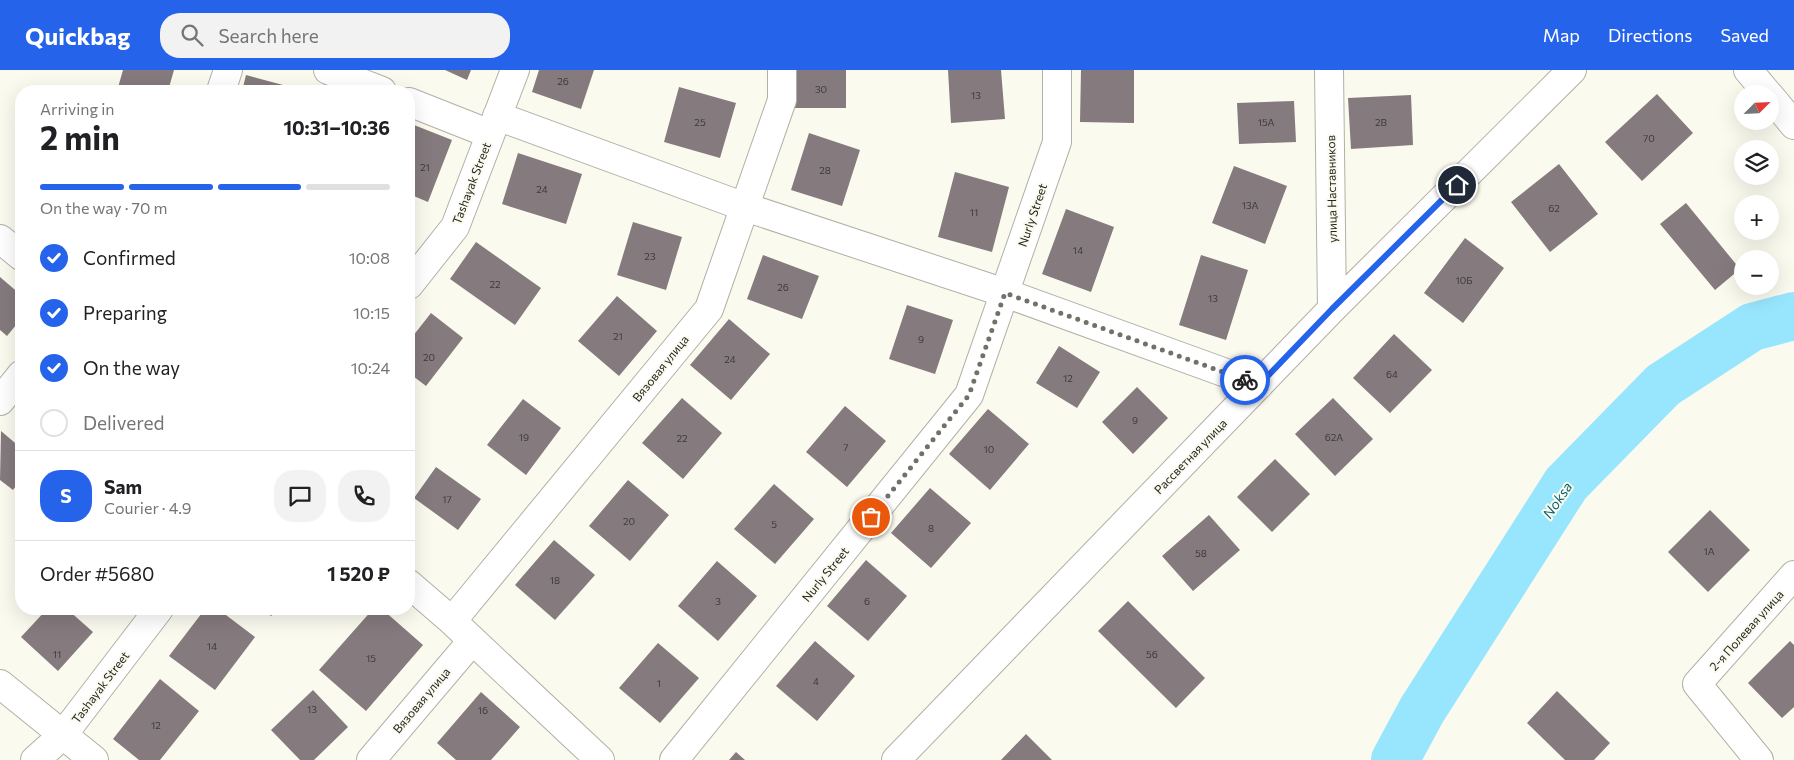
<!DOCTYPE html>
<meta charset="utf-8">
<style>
:root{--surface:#fff;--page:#f2f2f2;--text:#202124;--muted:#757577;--line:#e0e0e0;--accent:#2563eb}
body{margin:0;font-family:Commissioner,sans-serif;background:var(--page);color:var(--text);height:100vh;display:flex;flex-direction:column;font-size:19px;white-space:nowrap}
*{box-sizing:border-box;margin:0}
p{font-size:16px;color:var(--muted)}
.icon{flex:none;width:28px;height:28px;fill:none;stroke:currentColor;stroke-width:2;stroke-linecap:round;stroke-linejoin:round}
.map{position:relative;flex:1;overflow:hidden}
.drawer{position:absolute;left:15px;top:15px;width:400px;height:530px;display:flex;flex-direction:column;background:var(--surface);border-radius:20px;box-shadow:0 5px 20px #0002}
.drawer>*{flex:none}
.needle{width:32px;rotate:66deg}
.buttons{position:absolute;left:1734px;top:15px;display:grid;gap:10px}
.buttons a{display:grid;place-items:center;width:45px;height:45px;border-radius:50%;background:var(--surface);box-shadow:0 5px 20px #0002;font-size:25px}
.pin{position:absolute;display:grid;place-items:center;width:42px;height:42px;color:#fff;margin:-21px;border:2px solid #fff;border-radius:50%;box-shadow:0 1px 5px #0007}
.courier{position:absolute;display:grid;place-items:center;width:50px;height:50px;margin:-25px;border:4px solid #2563eb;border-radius:50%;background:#fff;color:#222;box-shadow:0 1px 6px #0007}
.summary em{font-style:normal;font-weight:700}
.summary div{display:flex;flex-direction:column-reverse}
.summary{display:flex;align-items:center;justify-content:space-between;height:85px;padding:0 25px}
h1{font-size:32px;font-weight:700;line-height:38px}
.bar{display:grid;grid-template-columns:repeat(4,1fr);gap:8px 5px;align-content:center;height:60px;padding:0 25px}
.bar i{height:6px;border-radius:4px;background:var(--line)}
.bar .current{background:var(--accent)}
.bar p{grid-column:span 4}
.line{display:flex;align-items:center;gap:12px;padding:0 25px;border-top:1px solid var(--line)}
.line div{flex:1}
.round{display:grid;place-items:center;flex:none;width:52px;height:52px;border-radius:20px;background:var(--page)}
ol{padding:0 25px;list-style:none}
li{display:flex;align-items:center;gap:15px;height:55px}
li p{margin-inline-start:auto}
li .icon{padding:5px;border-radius:50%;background:var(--accent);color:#fff;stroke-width:4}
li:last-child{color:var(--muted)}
li i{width:28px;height:28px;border:2px solid var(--line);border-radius:50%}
header{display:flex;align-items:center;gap:30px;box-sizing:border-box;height:70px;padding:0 25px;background:var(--accent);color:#fff}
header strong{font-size:24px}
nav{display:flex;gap:28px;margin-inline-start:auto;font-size:18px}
.search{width:350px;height:45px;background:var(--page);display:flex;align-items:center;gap:12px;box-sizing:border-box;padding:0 18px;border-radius:20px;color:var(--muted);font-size:19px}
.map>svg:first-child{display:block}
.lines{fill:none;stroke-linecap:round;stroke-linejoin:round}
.river{stroke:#98e6fe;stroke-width:48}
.building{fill:#857a7d}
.minor-casing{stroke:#b2b0a6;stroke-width:30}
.minor{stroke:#fff;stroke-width:28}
.done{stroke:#71706a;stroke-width:5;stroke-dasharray:0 9}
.route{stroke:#2563eb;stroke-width:6}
.labels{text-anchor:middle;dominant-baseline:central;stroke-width:4;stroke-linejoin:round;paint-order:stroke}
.number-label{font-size:10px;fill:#3e3b39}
.street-label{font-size:12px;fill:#262622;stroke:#fbfaef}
.water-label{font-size:14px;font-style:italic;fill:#0a6276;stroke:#fbfaef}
</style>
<header>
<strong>Quickbag</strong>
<div class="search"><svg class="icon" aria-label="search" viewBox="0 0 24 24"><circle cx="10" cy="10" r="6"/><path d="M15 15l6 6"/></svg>Search here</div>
<nav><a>Map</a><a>Directions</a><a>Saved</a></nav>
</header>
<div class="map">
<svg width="1794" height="690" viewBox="0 0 1794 690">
<rect width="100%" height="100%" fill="#fbfaef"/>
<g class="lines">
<path class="river" d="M1395,690L1422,640L1566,414L1663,315L1752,257L1794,246"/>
</g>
<path class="building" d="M123,0H174L168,21H117Z
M445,0H471L467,10Z
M539,0H594L581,39L532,22Z
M796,0H846V38H795Z
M948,0H1001L1005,49L951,53Z
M1081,0H1134V53L1080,52Z
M246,5L298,19L297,21H242Z
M679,17L736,33L720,88L664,72Z
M1657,24L1693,63L1642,111L1605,72Z
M1411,25L1413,75L1351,79L1348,28Z
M1294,31L1296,72L1239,74L1237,33Z
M409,53L452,70L428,132L409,124Z
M809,63L860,80L842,136L791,120Z
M518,83L582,104L566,154L502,134Z
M1559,94L1598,144L1550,182L1511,132Z
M1234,96L1287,116L1265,174L1212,153Z
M955,102L1009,117L992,182L938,167Z
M1686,133L1740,199L1715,220L1660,154Z
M1066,139L1114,157L1091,222L1042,204Z
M633,152L682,167L666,220L617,205Z
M1465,168L1504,198L1463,253L1424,223Z
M476,172L541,218L515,255L450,209Z
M763,185L819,206L802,249L747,229Z
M1201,185L1248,200L1226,270L1179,255Z
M0,207L21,225V249L7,266L0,260Z
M617,226L657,261L619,306L578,271Z
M907,235L953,250L935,304L889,289Z
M431,243L463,268L426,316L409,303V271Z
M729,249L770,284L731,330L690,295Z
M1394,264L1432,300L1390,343L1353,308Z
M1059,276L1100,302L1077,338L1036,313Z
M1137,317L1168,348L1133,384L1102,352Z
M682,328L722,363L683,409L642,373Z
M1333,328L1373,369L1335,406L1295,364Z
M523,329L561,358L526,405L487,375Z
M845,336L886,371L847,417L806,382Z
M988,339L1029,374L990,420L949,384Z
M1,361L21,378V409L13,420L0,410Z
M1275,389L1310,424L1272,462L1237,427Z
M436,397L481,429L458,460L414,428Z
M628,410L669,445L630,491L589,456Z
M774,414L814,449L775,494L734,459Z
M930,418L971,453L931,498L891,463Z
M1710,440L1750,480L1708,522L1668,482Z
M1209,445L1240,480L1193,521L1162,486Z
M554,470L595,505L555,550L515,515Z
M866,490L907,526L868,571L827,536Z
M717,491L757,526L718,571L678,536Z
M1128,531L1205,608L1176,638L1098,561Z
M47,539H67L93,562L58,601L21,567Z
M205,539H218L255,567L215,620L169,586Z
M262,539H278L271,546Z
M373,539H382L423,575L366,641L319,600Z
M815,571L855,606L817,651L776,616Z
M1790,571L1794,575V637L1782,648L1748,613Z
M658,573L699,608L660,653L619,618Z
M160,609L199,641L160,690H139L113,669Z
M313,620L348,657L314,690H300L271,660Z
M1557,621L1610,673L1594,690H1565L1527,653Z
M481,622L520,657L491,690H456L437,673Z
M1026,664L1052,690H1001Z
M736,682L745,690H729Z"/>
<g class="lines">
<g class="minor-casing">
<path id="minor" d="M328,0L382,21
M1329,0L1332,239
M1748,0L1768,24
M221,21L228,0
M1770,26L1794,55
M409,32L490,64
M497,46L745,137L1005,223L1259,315
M0,169L21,186
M409,215L455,157L515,0
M0,331L21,305
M409,514L452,551L600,690
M452,551L709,239L782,30V0
M0,614L94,690
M35,690L62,666L159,539
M371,690L472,571
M674,690L969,325L1057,72V0
M896,690L1332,239L1572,0
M1759,690L1697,614L1794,505"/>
</g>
<use href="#minor" class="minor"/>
</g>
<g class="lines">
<path class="done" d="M871,447L969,325L1005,223L1245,310"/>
<path class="route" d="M1245,310L1259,315L1332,239L1457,115"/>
</g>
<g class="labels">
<g class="number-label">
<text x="563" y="11">26</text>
<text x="821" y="19">30</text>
<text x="976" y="25">13</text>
<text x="700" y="52">25</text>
<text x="1266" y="52">15А</text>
<text x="1381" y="52">2В</text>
<text x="1649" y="68">70</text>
<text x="425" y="97">21</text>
<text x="825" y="100">28</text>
<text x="542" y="119">24</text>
<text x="1250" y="135">13А</text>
<text x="1554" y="138">62</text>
<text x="974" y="142">11</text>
<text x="1078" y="180">14</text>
<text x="650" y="186">23</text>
<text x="1464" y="210">10Б</text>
<text x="495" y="214">22</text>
<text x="783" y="217">26</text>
<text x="1213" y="228">13</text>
<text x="618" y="266">21</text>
<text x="921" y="269">9</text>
<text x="429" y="287">20</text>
<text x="730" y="289">24</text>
<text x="1392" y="304">64</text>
<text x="1068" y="308">12</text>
<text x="1135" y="350">9</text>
<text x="524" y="367">19</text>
<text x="1334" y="367">62А</text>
<text x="682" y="368">22</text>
<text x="846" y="377">7</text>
<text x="989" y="379">10</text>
<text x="447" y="429">17</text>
<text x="629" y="451">20</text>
<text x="774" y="454">5</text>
<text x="931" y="458">8</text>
<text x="1709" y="481">1А</text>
<text x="1201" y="483">58</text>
<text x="555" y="510">18</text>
<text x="718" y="531">3</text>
<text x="867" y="531">6</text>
<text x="212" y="576">14</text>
<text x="57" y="584">11</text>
<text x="1152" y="584">56</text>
<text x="371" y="588">15</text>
<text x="816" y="611">4</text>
<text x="659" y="613">1</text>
<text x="312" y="639">13</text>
<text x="483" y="640">16</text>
<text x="156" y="655">12</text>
</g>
<g class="street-label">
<text transform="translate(471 113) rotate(-69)">Tashayak Street</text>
<text transform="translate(1331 119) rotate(-91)">улица Наставников</text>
<text transform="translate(1032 145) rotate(-71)">Nurly Street</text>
<text transform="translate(660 298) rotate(-51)">Вязовая улица</text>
<text transform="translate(1190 386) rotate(-46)">Рассветная улица</text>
<text transform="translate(825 504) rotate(-51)">Nurly Street</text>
<text transform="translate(1746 560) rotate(-48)">2-я Полевая улица</text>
<text transform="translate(100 617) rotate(-53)">Tashayak Street</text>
<text transform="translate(421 630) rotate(-50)">Вязовая улица</text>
</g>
<g class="water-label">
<text transform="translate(1557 430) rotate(-56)">Noksa</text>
</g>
</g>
</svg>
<div class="buttons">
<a><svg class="needle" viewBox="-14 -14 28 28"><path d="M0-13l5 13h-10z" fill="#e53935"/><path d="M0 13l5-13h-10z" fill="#757577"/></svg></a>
<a><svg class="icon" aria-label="layers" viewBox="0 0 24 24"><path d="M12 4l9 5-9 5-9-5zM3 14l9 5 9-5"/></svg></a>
<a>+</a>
<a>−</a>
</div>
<div class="pin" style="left:871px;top:447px;background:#ea580c"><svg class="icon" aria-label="bag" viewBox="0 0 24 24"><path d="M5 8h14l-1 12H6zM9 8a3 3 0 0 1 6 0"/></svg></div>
<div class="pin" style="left:1457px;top:115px;background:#1f2937"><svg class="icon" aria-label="home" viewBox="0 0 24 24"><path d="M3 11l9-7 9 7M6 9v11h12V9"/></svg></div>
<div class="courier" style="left:1245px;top:310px"><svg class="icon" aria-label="bike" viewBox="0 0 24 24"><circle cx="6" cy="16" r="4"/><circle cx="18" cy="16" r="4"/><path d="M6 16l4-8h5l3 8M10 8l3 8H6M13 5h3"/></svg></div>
<section class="drawer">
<div class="summary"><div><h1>2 min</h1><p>Arriving in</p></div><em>10:31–10:36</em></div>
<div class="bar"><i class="current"></i><i class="current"></i><i class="current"></i><i></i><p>On the way · 70 m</p></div>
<ol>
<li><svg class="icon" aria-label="check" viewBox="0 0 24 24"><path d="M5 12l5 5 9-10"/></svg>Confirmed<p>10:08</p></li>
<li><svg class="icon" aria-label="check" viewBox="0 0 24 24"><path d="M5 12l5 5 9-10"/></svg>Preparing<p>10:15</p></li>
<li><svg class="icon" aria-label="check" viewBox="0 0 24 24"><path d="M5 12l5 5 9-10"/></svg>On the way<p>10:24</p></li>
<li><i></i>Delivered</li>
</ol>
<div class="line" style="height:90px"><b class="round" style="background:var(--accent);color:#fff">S</b><div><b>Sam</b><p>Courier · 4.9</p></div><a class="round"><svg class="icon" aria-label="chat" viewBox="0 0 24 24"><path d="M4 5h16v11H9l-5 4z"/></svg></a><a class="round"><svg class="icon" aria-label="phone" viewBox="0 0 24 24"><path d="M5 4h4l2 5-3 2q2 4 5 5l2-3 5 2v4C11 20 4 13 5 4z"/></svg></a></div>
<div class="line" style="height:65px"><div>Order #5680</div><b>1 520 ₽</b></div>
</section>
</div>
